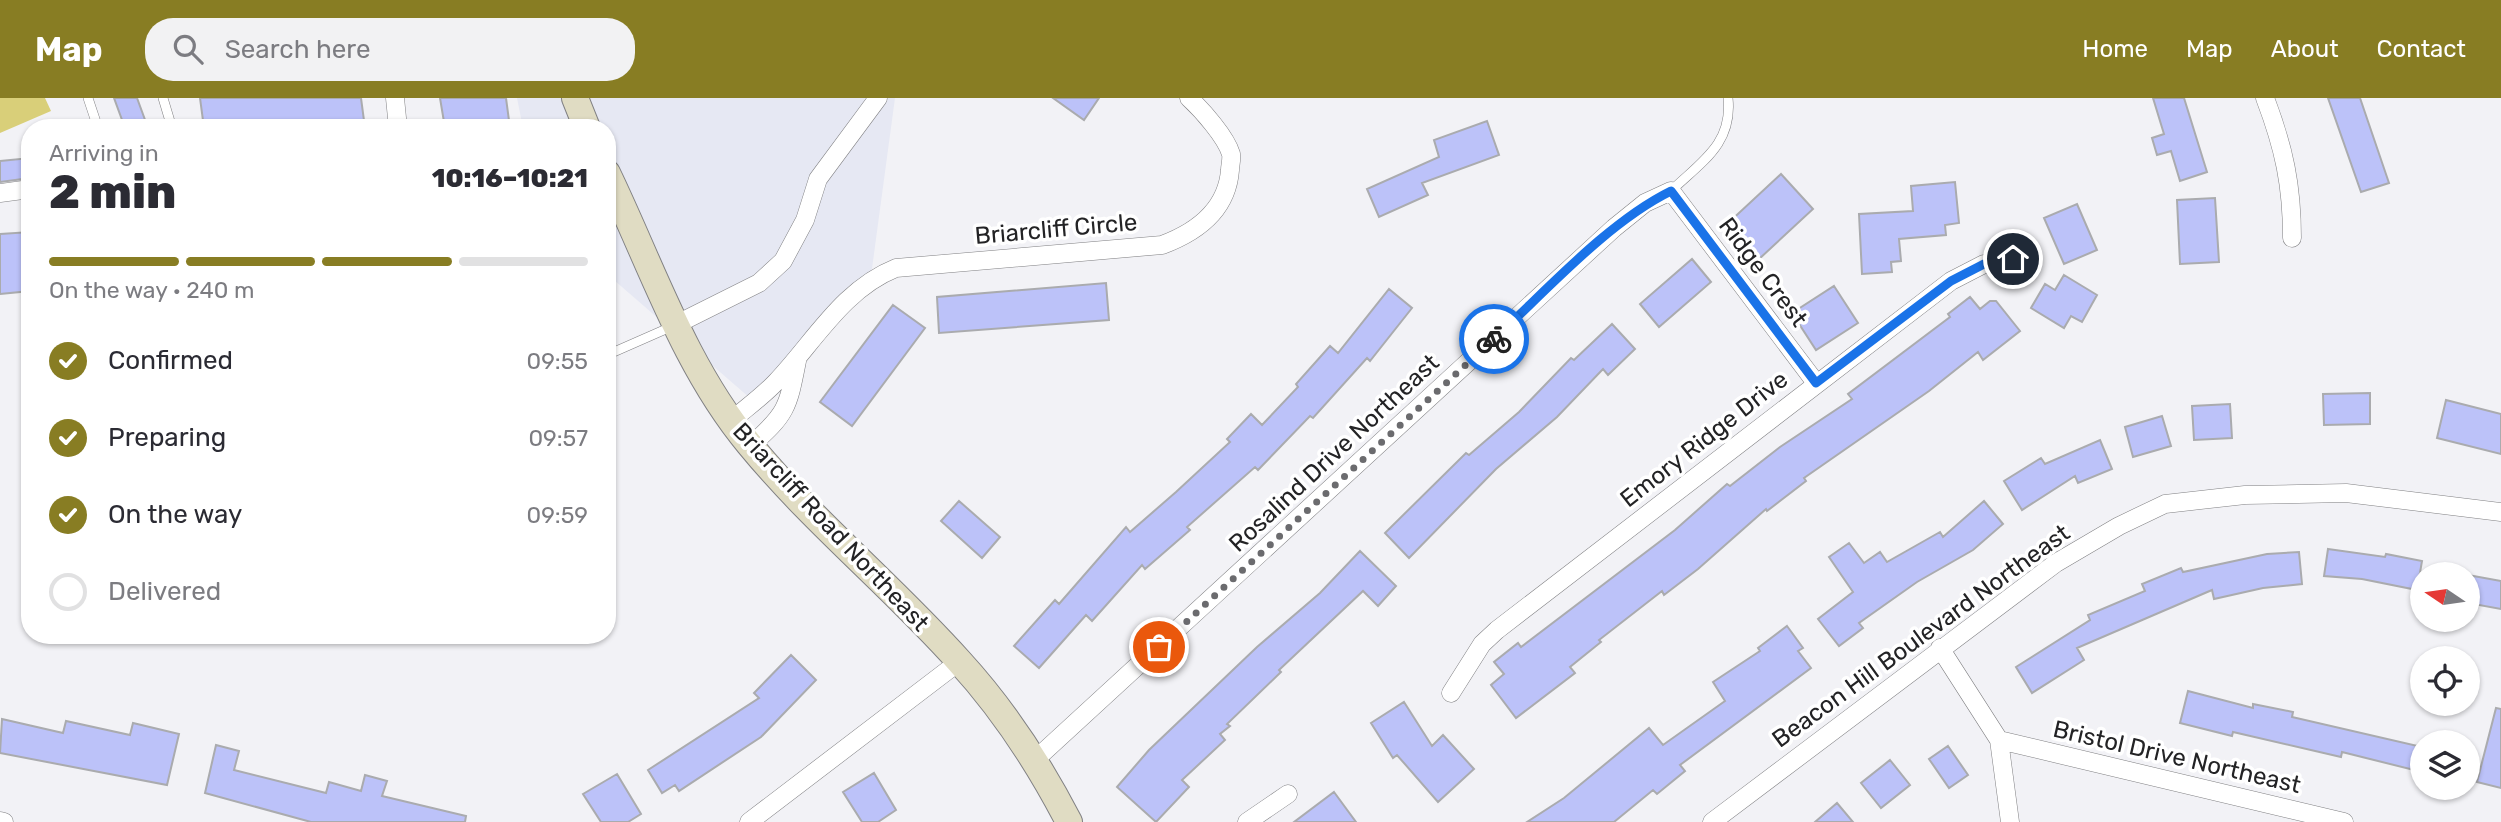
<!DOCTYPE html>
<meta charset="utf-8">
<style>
:root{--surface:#fff;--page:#f2f2f3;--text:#2b2b33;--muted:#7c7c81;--line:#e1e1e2;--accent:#887d23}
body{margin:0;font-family:Rubik,sans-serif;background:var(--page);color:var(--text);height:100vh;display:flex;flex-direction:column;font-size:26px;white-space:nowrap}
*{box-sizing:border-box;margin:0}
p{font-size:23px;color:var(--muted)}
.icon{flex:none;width:38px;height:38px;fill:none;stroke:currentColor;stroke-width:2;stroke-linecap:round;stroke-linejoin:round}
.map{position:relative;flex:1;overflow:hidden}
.panel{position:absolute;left:21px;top:21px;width:595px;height:525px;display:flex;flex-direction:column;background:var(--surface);border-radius:28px;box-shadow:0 2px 5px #0004}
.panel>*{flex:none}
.needle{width:46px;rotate:283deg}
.controls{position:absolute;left:2410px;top:464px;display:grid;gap:14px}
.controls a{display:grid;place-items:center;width:70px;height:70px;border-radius:50%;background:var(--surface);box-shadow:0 2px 5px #0004;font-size:35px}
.pin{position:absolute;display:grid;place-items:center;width:60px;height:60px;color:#fff;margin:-30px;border:4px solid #fff;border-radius:50%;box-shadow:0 2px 7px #0007}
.courier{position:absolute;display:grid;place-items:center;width:70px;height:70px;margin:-35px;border:5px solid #1a73e8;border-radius:50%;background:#fff;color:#222;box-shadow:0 2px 9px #0007}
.overview em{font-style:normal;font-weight:800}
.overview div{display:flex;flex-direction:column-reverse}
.overview{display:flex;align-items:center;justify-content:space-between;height:119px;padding:0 28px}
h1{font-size:46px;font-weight:800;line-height:52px}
.bar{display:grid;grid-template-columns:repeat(4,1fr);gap:10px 7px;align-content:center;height:84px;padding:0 28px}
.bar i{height:9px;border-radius:5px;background:var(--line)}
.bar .active{background:var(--accent)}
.bar p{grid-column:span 4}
ol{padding:0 28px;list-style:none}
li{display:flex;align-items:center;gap:21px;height:77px}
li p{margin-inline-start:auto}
li .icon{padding:7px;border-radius:50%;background:var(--accent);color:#fff;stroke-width:4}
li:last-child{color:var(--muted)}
li i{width:38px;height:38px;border:4px solid var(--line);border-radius:50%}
header{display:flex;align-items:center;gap:42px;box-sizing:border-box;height:98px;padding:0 35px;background:var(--accent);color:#fff}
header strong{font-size:33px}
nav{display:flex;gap:38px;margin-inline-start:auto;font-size:24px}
.search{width:490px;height:63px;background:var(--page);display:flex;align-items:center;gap:18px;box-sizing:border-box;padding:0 24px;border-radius:28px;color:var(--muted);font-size:26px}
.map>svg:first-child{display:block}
.built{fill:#e6e8f3}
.green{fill:#d9cf79}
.building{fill:#bcc2f9;stroke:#aaabae;stroke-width:2}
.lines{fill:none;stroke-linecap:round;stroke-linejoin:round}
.lane-casing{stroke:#808083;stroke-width:10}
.street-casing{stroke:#808083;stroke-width:19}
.secondary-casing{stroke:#808083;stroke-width:28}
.lane{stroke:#fff;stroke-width:9}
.street{stroke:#fff;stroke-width:18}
.secondary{stroke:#e0dcc3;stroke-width:26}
.done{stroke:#6b6b6e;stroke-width:7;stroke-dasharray:0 12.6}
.route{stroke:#1a73e8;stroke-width:9}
.labels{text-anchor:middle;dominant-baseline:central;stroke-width:7;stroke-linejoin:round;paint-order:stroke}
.street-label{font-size:24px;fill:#232325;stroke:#fff}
</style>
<header>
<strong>Map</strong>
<div class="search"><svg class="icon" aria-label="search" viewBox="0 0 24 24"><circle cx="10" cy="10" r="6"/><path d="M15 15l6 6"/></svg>Search here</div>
<nav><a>Home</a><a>Map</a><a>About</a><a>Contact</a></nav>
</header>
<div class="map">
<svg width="2501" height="724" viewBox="0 0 2501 724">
<rect width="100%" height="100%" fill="#f2f2f6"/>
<path class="built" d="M517,0H895L871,178L758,307L607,176V30H523Z"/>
<path class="green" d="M0,0H45L51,13L0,35Z"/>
<path class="building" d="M114,0H137L148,30H125Z
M200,0H361L365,30H204Z
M440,0H506L510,30H445Z
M1053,0H1099L1084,22Z
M2153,0H2184L2207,74L2180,83L2171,53L2157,57L2152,40L2164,36Z
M2328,0H2360L2389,85L2361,94Z
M1487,23L1499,57L1422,85L1428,97L1379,119L1367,91L1439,59L1434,42Z
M30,60V80L0,84V63Z
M1781,76L1813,111L1758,162L1726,127Z
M1955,84L1959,125L1945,127L1946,137L1899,141L1901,163L1891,164L1892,174L1862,176L1859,116L1913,113L1911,88Z
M2215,100L2219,164L2180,166L2177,102Z
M2077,106L2097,152L2064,166L2044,120Z
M30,134V193L0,196V136Z
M1692,161L1711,184L1659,229L1640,206Z
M2064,177L2097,197L2082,224L2071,218L2064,230L2031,210L2045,186L2055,192Z
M1106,185L1109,222L939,235L937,199Z
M1834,188L1858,225L1816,252L1792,215Z
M1389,191L1412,210L1370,263L1367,260L1313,320L1310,318L1258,372L1255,369L1187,429L1190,432L1145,471L1142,467L1092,523L1086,517L1039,570L1014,548L1055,502L1059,506L1126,429L1130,434L1176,394L1230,344L1227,341L1251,316L1262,327L1298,289L1296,286L1330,248L1338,255Z
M1970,199L1980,211L1990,203H1996L2020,233L1983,262L1978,254L1929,293L1804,380L1806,383L1767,413L1766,411L1698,471L1664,497L1662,493L1599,542L1601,544L1570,569L1575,575L1516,620L1491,587L1504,576L1494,564L1518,545L1521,549L1675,432L1727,386L1730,388L1780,349L1852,301L1848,296L1950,219L1948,216Z
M893,207L925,230L852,328L820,304Z
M1612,226L1635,251L1608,277L1603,271L1557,319L1496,371L1409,460L1385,435L1466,355L1469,357L1519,314L1571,260L1574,262Z
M2370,295V326L2324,327L2323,296Z
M2446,302L2501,316V356L2437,340Z
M2230,306L2232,340L2194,342L2192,308Z
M2162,318L2171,348L2133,359L2125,329Z
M2100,342L2112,371L2078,385L2075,378L2022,412L2004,383L2041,360L2045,366Z
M959,403L1000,439L982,460L941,423Z
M1984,403L2003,426L1973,452L1917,484L1859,525L1863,530L1839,548L1818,521L1853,494L1829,459L1849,445L1864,465L1880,454L1887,464L1940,434L1943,439Z
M2328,451L2385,459L2386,456L2422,463L2417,492L2362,481L2324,478Z
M1360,453L1396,488L1378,508L1363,493L1279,572L1281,574L1227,626L1230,628L1220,636L1225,642L1182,682L1189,689L1156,724L1117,689L1149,652L1257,549L1320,495Z
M2299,454L2302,486L2263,490L2214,501L2212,492L2077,550L2084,562L2032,595L2016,569L2090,522L2088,517L2145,493L2142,486L2181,470L2183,474L2267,456Z
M2468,477L2501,483V511L2468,505Z
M1787,528L1803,550L1798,553L1811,570L1680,667L1685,673L1657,696L1653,692L1614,724H1527L1564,700L1649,630L1663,647L1725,603L1713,584L1760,553L1758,550Z
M791,557L816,582L761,639L679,693L675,687L662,695L648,672L759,600L754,595Z
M2188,593L2253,610V606L2293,614L2292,619L2422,649V674L2342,654L2341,659L2233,634L2232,638L2180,625Z
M1404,604L1432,648L1443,637L1474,671L1438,704L1397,657L1393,660L1371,625Z
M2496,610L2501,611V690L2477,684Z
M2,621L63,635L66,623L130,637L133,625L179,636L167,687L0,655Z
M216,647L239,653L234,672L326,695L329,684L361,693L365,677L387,683L382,698L466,718L465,724H311L205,695Z
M1948,648L1968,677L1949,690L1929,661Z
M1890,662L1910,687L1881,710L1861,685Z
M874,675L896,712L878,724H862L843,694Z
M617,676L641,716L628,724H601L583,696Z
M1334,694L1356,724H1294Z
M1837,705L1853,724H1815Z"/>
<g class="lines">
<g class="lane-casing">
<path id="lane" d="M88,0L98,30
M163,0L172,30
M1671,93C1701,64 1733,46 1728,0
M607,257L673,228"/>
</g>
<g class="street-casing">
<path id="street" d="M395,0L398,30
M2265,0C2284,50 2292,87 2292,140
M0,95L30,91
M675,227L759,185L783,163L805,122L818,81L878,0
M731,323C746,310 763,298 776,284C814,244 843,191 896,170L1162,147C1197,134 1227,112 1230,72C1230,68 1232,61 1231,56C1226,39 1202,12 1189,0
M750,348C787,316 788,309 797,263
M1940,550L1999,642L2010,724
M1451,595L1482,546L1497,532L1951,183L1984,166L2013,161
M1999,642L2344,724
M1036,661L1614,130L1645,105L1671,93L1816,285
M0,723L4,724
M749,724L960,563
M1247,724L1288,696
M1712,724L2056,465L2119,428L2165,406L2245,397L2346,395L2501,414"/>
</g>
<g class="secondary-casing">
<path id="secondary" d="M575,0L587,30
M607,75C651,166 684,268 749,346C813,424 892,488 959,563C1003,611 1039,666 1069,724"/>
</g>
<use href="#lane" class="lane"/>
<use href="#street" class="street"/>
<use href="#secondary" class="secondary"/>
</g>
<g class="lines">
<path class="done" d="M1159,549L1494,241"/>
<path class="route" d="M1494,241C1546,193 1608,124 1671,93L1816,285L1951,183L1984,166L2013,161"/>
</g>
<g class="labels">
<g class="street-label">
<text transform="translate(1056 131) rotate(-5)">Briarcliff Circle</text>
<text transform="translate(1763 174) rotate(53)">Ridge Crest</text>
<text transform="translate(1704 341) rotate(-38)">Emory Ridge Drive</text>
<text transform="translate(1334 355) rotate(-43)">Rosalind Drive Northeast</text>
<text transform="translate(831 429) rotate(47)">Briarcliff Road Northeast</text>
<text transform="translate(1921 538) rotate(-36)">Beacon Hill Boulevard Northeast</text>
<text transform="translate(2177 659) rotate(13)">Bristol Drive Northeast</text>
</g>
</g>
</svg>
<div class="controls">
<a><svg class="needle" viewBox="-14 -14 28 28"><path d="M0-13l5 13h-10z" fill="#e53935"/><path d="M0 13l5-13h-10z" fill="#7c7c81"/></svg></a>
<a><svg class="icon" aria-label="locate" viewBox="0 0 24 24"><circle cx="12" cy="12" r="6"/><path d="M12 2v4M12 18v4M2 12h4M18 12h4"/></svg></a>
<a><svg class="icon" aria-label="layers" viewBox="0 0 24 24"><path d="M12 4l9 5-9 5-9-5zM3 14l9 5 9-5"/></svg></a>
</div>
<div class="pin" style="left:1159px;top:549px;background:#ea580c"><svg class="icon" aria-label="bag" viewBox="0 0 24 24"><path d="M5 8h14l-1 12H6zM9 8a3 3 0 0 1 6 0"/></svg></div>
<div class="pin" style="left:2013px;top:161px;background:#1f2937"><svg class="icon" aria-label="home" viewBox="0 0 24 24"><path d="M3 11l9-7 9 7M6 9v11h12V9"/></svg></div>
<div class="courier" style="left:1494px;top:241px"><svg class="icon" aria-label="bike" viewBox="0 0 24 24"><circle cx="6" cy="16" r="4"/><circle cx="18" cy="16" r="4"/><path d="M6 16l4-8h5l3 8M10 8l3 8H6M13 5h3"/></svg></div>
<section class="panel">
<div class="overview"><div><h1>2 min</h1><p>Arriving in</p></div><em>10:16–10:21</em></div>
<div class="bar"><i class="active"></i><i class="active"></i><i class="active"></i><i></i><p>On the way · 240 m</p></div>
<ol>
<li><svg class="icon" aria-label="check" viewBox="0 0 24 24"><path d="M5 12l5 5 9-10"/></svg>Confirmed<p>09:55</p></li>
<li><svg class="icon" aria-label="check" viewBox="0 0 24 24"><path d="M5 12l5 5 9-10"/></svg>Preparing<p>09:57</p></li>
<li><svg class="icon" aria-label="check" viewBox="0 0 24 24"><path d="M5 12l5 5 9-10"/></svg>On the way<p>09:59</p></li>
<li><i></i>Delivered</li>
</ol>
</section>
</div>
